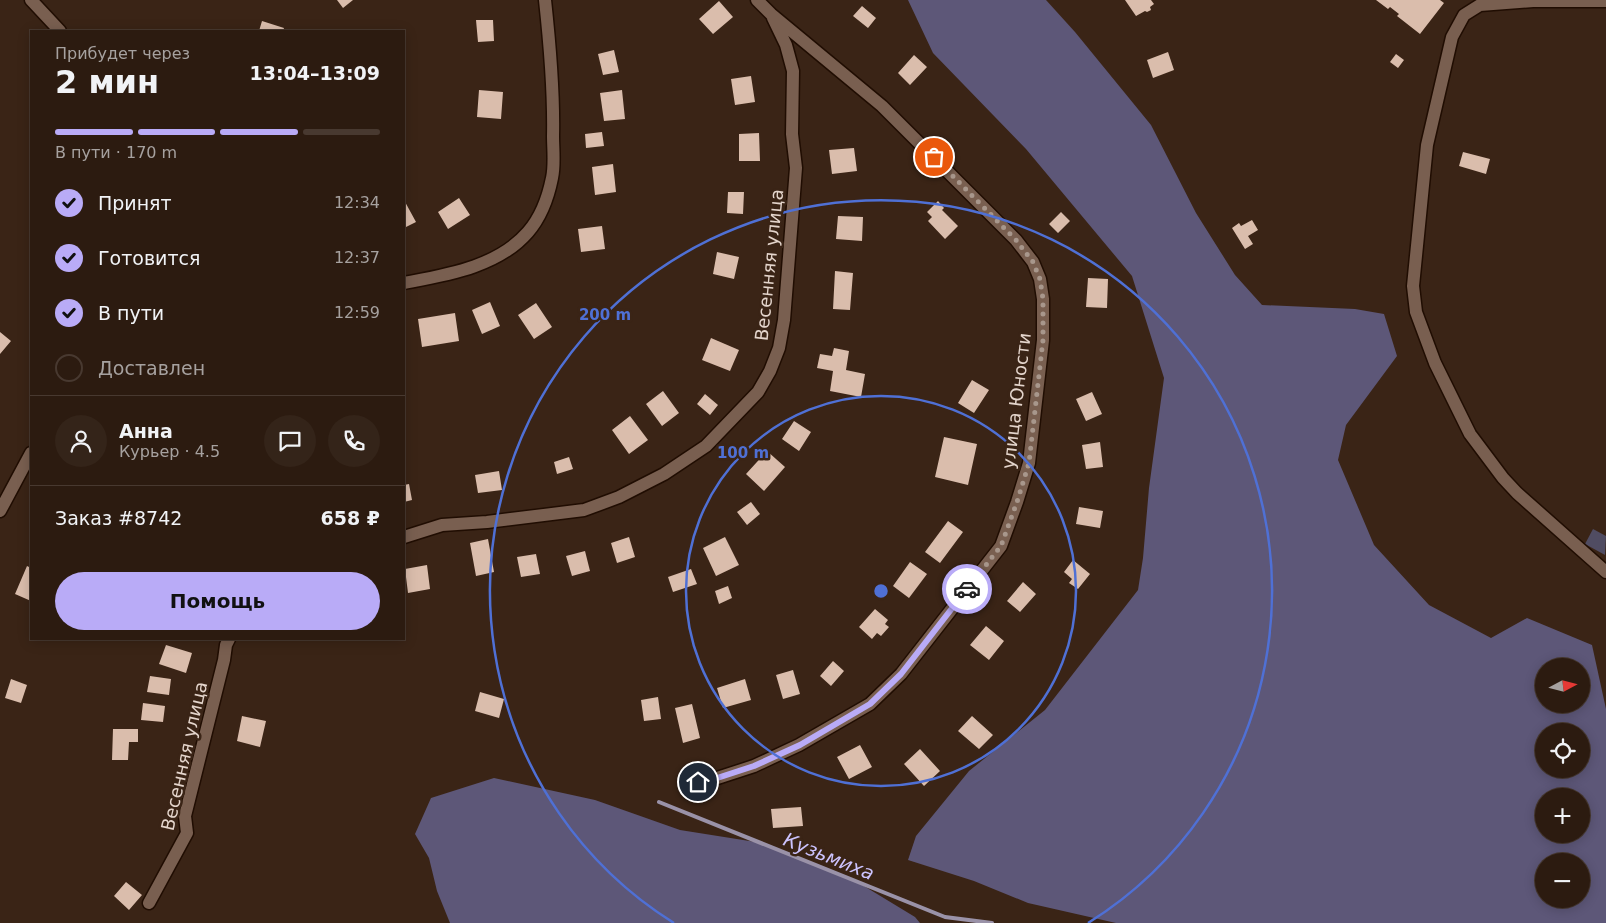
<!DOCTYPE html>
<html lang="ru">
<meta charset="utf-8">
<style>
:root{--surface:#2c1b10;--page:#342419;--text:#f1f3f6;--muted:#a6a19f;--line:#483930;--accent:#b9abf7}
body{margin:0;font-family:"DejaVu Sans",sans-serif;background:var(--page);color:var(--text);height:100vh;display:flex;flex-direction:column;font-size:19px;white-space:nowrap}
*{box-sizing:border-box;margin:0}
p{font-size:16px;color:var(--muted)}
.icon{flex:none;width:28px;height:28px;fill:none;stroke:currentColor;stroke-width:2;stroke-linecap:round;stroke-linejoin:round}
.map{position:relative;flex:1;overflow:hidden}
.sheet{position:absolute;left:30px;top:30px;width:375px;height:610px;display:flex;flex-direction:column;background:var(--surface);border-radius:0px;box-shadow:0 2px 12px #0003,0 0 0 1px var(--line)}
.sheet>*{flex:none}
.needle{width:32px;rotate:83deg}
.fabs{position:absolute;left:1535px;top:658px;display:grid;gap:10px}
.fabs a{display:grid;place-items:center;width:55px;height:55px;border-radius:50%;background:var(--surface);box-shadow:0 2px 12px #0003,0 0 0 1px var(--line);font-size:25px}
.pin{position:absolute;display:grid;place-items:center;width:42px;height:42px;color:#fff;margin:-21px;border:2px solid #fff;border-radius:50%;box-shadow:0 1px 5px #0007}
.courier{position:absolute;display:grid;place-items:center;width:50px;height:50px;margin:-25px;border:4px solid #b9abf7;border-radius:50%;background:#fff;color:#222;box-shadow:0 1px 6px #0007}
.summary em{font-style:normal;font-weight:600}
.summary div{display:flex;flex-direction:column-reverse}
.summary{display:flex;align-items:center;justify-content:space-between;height:85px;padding:0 25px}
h1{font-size:32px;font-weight:600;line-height:38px}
.bar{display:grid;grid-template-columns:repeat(4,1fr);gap:8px 5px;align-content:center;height:60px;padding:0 25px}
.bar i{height:6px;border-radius:4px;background:var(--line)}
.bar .current{background:var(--accent)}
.bar p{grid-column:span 4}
.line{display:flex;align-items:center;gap:12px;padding:0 25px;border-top:1px solid var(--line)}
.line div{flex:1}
.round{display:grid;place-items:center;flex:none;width:52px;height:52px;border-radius:26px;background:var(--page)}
ol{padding:0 25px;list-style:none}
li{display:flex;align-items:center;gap:15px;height:55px}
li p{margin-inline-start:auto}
li .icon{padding:5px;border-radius:50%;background:var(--accent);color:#111;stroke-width:4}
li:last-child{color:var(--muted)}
li i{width:28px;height:28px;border:2px solid var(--line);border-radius:50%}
.primary-button{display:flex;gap:10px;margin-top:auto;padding:10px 25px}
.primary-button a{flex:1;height:58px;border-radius:30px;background:var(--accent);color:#111;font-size:20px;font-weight:600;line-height:58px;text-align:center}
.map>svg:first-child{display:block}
.green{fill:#504c62}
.forest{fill:#5d5778;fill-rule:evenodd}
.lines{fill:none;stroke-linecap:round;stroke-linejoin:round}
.stream{stroke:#9a92a8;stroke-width:4}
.building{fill:#dabdac}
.minor-casing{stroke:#200d02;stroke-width:15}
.minor{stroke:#795f50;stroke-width:12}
.done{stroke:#a8978c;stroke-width:5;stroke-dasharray:0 9}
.route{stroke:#b9abf7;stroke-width:6}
.ring{fill:none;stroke:#4f70d5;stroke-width:2.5}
.labels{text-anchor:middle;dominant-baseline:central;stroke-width:5;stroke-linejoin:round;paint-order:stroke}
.street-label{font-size:18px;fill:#e4d5cc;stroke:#3a2416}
.water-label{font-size:19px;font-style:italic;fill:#ccc3fe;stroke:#3a2416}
.centre{fill:#4f70d5;stroke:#3a2416;stroke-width:2.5}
.ring-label{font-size:15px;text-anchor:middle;font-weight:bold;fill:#4f70d5;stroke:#3a2416;stroke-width:5;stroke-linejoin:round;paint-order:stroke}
</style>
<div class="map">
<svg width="1606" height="923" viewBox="0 0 1606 923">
<rect width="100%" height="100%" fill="#3a2416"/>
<path class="green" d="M1593,529L1606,536L1605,555L1585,544Z"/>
<path class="forest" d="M908,0H1046L1075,32L1151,125L1196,213L1235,275L1262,305L1355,309L1384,314L1397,356L1346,425L1338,460L1374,545L1429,605L1491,638L1527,618L1592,645L1606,709V923H1116L1028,903L974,881L908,860L916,836L969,771L1045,710L1138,590L1143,558L1149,488L1164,378L1132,276L1026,149L933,53ZM1544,666H1581V704H1544ZM1544,731H1581V769H1544ZM1544,796H1581V834H1544ZM1544,861H1581V899H1544Z
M494,778L595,800L680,830L762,843L859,883L915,917L920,923H450L437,891L429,858L415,834L431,798Z"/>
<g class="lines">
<path class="stream" d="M659,802L945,917L992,923"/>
</g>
<path class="building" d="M337,0H353L343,8Z
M1125,0H1151L1154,4L1150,7L1151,10L1147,12L1145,11L1136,16Z
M1376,0H1440L1444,3L1420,34L1397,16L1399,14L1390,7L1388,9Z
M719,1L733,17L713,34L699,19Z
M862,6L876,18L868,28L853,16Z
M476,20H493L494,41L478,42Z
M262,21L284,28L283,31H259Z
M614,50L619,72L603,75L598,54Z
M1168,52L1174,70L1153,78L1147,60Z
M1396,54L1404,60L1398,68L1390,62Z
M914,55L927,67L910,85L898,73Z
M751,76L755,102L735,105L731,79Z
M479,90L503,92L501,119L477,117Z
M622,90L625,119L604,121L600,93Z
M602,132L604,146L586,148L585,134Z
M759,133L760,161H739V134Z
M854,148L857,171L832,174L829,150Z
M1463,152L1490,159L1486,174L1459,166Z
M613,164L616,192L595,195L592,167Z
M728,192H744L743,214L727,213Z
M459,198L470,215L448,229L438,212Z
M404,200L416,222L404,228Z
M938,201L944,208L942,210L958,226L945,239L928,221L932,217L927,212Z
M1061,212L1070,221L1058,233L1049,224Z
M838,216L863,217L862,241L836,239Z
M1252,220L1258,230L1248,236L1253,244L1245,249L1232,228L1239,223L1241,226Z
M602,226L605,249L581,252L578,229Z
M717,252L739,257L734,279L713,274Z
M835,271L853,273L850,310L833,309Z
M1088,278L1108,279L1107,308L1086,307Z
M490,302L500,326L482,334L472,310Z
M536,303L552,327L534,339L518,315Z
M455,313L459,341L422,347L418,319Z
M0,332L11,341L0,354Z
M711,338L739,350L730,371L702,360Z
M834,348L849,351L846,370L865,374L861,397L830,391L833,371L817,368L820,354L832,356Z
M972,380L989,390L974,413L958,403Z
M663,391L679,413L662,426L646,404Z
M1092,392L1102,414L1086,421L1076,399Z
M705,394L718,405L710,415L697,404Z
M630,416L648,440L629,454L612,430Z
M794,421L811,432L799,451L782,439Z
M944,437L977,444L968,485L935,477Z
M1100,442L1103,467L1086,469L1082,445Z
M767,451L785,467L764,491L746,474Z
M569,457L573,469L557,474L554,462Z
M499,471L502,490L478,493L475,475Z
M409,484L412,500L404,502V485Z
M751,502L760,514L747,525L737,512Z
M1079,507L1103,511L1100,528L1076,524Z
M948,521L963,532L940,563L925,552Z
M629,537L635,557L617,563L611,543Z
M725,537L739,565L716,576L703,548Z
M488,539L494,572L476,576L470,543Z
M585,551L590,571L572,576L566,556Z
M536,554L540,574L521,577L517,557Z
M1073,560L1090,574L1078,589L1069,583L1072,579L1064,572Z
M910,562L927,574L909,598L893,586Z
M427,565L430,589L408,593L405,569Z
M27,566L31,568V601L15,594Z
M691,569L697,584L673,592L668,577Z
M1023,582L1036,594L1020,612L1007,601Z
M728,586L732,598L719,604L715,591Z
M875,609L888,620L885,624L889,627L881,636L877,633L872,639L859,627Z
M986,626L1004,641L989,660L970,645Z
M166,645L192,653L186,673L159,664Z
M833,661L844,671L831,686L820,676Z
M793,670L800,694L783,699L776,675Z
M150,676L171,679L169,695L147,692Z
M11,679L27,685L21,703L5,698Z
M745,679L751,700L723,708L717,688Z
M480,692L504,699L499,718L475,711Z
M658,697L661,719L644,721L641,700Z
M143,703L165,706L163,722L141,720Z
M692,704L700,738L683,743L675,708Z
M242,716L266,721L260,747L237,741Z
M972,716L993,735L979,749L958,731Z
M113,729H138V742H129L128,760H112Z
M860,745L872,767L849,779L837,757Z
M920,749L940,771L924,786L904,764Z
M801,807L803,826L773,828L771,809Z
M126,882L142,895L129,910L114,896Z"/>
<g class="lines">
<g class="minor-casing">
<path id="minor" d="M31,0L60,31
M1606,1H1533L1480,5L1464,15L1452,37L1427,145L1413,286L1416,312L1435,363L1470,434L1503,478L1517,493L1606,572
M404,283C446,275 498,267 528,232C541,217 548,198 552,178C555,165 553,149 553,136C554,90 550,46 545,0
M0,511L31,453
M404,537L442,525L487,522L584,510L619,497L664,474L706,446L758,392L770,371L779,348L784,320L796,168L792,134L793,71L786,45L773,18
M687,782L708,781L754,766L799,745L870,704L901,674L1001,546L1017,502L1029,463L1043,340V299L1040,279L1033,262L1016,240L882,106L771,14L757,0
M149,903L187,833L185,816L224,660L226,645L229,639"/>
</g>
<use href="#minor" class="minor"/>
</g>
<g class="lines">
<path class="done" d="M934,157L1016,240L1033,262L1040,279L1043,299V340L1029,463L1017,502L1001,546L967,589"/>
<path class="route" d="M698,782L708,781L754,766L800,745L870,704L901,674L967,589"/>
</g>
<g class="ring">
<circle cx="881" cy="591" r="195"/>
<path d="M674 923A391 391 0 1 1 1088 923"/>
</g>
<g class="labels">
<g class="street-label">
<text transform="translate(769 265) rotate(-84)">Весенняя улица</text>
<text transform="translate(1016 401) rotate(-83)">улица Юности</text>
<text transform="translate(184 756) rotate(-77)">Весенняя улица</text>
</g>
<g class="water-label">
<text transform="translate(829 856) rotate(22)">Кузьмиха</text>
</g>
</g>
<circle cx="881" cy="591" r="8" class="centre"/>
<g class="ring-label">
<text x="605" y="320">200 m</text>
<text x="743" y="458">100 m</text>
</g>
</svg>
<div class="fabs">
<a><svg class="needle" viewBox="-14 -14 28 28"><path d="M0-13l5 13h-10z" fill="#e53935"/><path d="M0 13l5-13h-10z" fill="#a6a19f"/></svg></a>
<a><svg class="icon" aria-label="locate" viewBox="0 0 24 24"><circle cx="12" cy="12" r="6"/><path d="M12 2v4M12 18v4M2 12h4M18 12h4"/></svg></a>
<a>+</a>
<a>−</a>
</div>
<div class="pin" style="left:934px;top:157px;background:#ea580c"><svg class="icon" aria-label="bag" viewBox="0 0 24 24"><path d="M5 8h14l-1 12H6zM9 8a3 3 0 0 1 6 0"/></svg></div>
<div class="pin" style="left:698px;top:782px;background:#1f2937"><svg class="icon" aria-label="home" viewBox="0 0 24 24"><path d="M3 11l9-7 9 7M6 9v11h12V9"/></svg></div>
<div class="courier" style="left:967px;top:589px"><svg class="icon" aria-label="car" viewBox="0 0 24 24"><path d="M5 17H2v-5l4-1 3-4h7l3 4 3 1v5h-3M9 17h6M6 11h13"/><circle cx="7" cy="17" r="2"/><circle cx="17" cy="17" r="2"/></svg></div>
<section class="sheet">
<div class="summary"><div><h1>2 мин</h1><p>Прибудет через</p></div><em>13:04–13:09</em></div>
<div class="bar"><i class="current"></i><i class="current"></i><i class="current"></i><i></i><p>В пути · 170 m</p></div>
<ol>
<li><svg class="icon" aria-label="check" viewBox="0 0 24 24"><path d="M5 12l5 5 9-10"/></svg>Принят<p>12:34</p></li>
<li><svg class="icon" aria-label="check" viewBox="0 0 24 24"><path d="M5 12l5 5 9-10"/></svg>Готовится<p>12:37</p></li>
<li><svg class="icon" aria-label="check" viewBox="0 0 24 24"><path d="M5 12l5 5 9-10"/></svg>В пути<p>12:59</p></li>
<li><i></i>Доставлен</li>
</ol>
<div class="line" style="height:90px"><a class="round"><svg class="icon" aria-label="person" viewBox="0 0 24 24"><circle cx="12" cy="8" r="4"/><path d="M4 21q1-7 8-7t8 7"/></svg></a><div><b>Анна</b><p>Курьер · 4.5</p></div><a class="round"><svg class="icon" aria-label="chat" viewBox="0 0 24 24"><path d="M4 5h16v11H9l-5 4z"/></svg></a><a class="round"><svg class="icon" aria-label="phone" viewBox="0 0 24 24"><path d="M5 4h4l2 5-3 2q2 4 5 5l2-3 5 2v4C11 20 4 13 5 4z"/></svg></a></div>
<div class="line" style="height:65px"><div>Заказ #8742</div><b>658 ₽</b></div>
<div class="primary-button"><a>Помощь</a></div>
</section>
</div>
